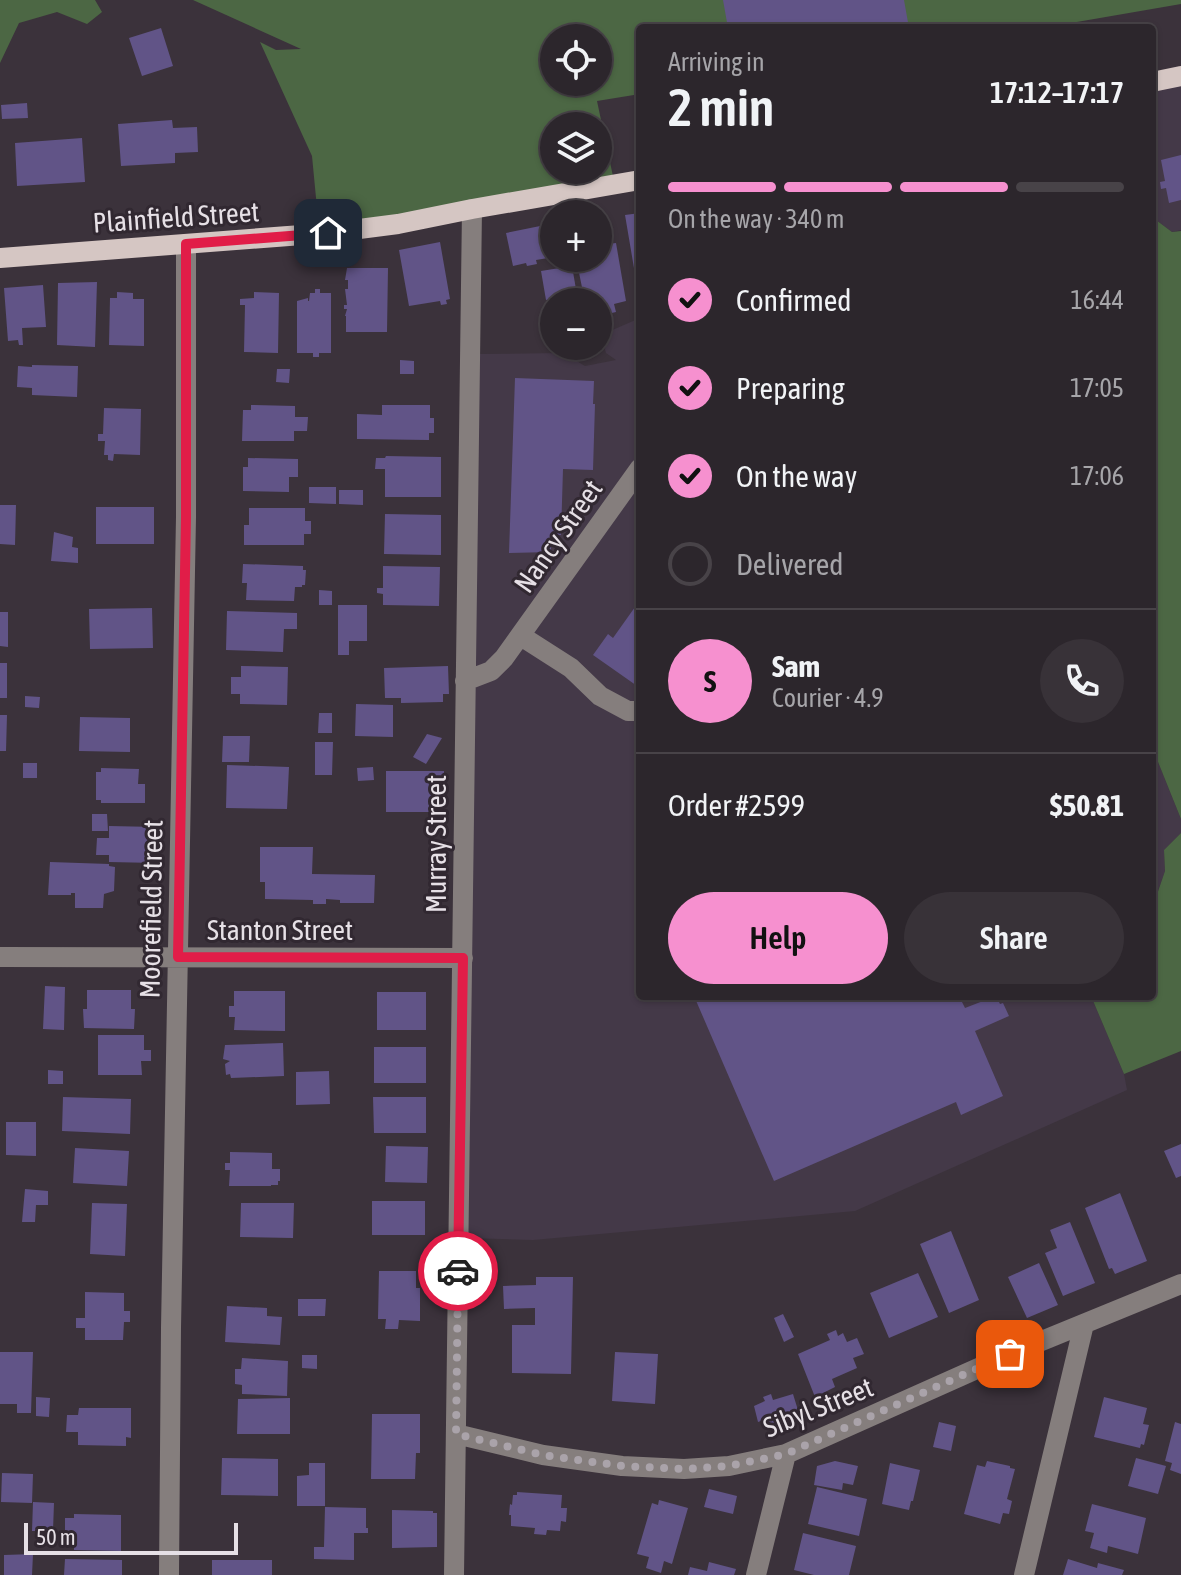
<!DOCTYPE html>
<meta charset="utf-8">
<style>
:root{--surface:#2c262c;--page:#383238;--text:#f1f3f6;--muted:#a6a5a9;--line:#484348;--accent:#f690cf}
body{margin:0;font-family:"Asap Condensed",sans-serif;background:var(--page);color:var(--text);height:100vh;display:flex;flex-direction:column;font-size:30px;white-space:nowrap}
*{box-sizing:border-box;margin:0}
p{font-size:26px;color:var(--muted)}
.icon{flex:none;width:44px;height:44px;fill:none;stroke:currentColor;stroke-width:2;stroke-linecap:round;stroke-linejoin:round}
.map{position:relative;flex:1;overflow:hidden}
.panel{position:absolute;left:636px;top:24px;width:520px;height:976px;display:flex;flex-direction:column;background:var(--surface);border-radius:8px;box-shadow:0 2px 6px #0004,0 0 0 2px var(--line)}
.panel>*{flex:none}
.tools{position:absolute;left:540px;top:24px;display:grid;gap:16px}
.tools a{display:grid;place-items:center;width:72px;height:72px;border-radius:50%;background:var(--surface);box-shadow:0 2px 6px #0004,0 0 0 2px var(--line);font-size:40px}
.scale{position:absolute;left:24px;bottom:20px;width:214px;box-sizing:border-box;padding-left:8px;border:4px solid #e6e0e6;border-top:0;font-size:22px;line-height:28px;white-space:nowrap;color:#e6e0e6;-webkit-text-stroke:6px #312831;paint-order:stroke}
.pin{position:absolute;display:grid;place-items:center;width:68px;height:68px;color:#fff;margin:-34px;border-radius:16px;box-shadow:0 4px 12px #0006}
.courier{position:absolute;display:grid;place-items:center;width:80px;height:80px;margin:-40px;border:6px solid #e11d48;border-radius:50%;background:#fff;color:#222;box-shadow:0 2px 10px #0007}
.head em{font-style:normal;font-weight:600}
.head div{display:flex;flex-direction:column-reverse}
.head{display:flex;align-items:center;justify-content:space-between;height:136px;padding:0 32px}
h1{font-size:52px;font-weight:600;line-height:60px}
.bar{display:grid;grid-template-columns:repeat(4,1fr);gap:12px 8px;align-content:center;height:96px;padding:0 32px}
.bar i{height:10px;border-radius:6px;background:var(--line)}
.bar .on{background:var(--accent)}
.bar p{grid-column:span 4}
.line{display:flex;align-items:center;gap:20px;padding:0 32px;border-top:2px solid var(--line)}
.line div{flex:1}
.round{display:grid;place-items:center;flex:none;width:84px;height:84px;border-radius:42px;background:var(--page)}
ol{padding:0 32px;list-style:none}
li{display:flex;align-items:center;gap:24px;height:88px}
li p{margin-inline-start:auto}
li .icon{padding:8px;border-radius:50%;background:var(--accent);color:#111;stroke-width:4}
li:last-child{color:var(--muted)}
li i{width:44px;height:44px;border:4px solid var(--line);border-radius:50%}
.primary-button{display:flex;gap:16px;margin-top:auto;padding:16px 32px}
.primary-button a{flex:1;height:92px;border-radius:48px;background:var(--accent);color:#111;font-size:32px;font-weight:600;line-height:92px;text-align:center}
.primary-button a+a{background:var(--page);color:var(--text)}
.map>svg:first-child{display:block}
.commercial{fill:#443948}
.green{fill:#4c6744;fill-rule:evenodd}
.building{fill:#615487}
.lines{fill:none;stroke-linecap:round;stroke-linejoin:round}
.minor{stroke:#857e7d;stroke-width:20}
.major{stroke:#d5c6c3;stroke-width:20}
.done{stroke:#aaa3aa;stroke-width:8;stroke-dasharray:0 14.4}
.route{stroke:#e11d48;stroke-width:10}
.labels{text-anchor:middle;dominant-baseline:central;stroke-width:6;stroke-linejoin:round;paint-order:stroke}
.street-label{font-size:28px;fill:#e6e0e6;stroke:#312831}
</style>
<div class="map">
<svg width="1181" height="1575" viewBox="0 0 1181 1575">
<rect width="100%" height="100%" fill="#3b323b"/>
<path class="commercial" d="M1181,77V230L1172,232L1152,217V83Z
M640,318V996H1091L1124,1074L1127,1090L855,1211L533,1240L464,1238L473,358L480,354L563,353L585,366L616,360L606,353L601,335Z
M1152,747L1181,819V833L1164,850L1165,871L1152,909Z"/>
<path class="green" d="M0,0H95L102,12L87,24L57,12L19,23L0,63Z
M193,0H1181V4L1042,28H640V94L597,101L614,181L319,229L312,156L260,42L276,50L301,49ZM554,38H598V82H554ZM554,126H598V170H554Z
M1152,217L1172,232L1181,231V819L1152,747Z
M1181,833V1051L1124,1074L1091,996H1152V909L1165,871L1164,850Z"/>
<path class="building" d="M723,0H904L909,28H728Z
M161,28L173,66L142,76L129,38Z
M27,103L28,118L2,119L1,105Z
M172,120L173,128L197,127L198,152L175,153V163L121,166L118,124Z
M82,138L85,182L17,186L15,143Z
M1181,155V200L1169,203L1166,188L1161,189L1160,182L1165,181L1161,160Z
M640,213V279L636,280L625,215Z
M550,224L554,243V257L536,260L537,264L527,266L526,263L513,266L506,233Z
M605,236L607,244L616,243L626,301L614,304L616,312L599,316L598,302H585L576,258H598V237Z
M440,242L450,299L446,300L447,304L441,305L440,301L409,306L399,250Z
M572,266L577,295L546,300L541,271Z
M347,268H388L387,332H346V316H345L347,309H344V305H347L345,289H348V280H345Z
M97,282L95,347L57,345L58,283Z
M43,285L46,327L22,328L23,345H19L18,340L8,341L4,288Z
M315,289H320V293H331V353H319V357H313V353H297V301L308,298V301H309L310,293H315Z
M117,292L133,293V299H144V346L109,345L110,298H117Z
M254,292L279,293L278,353L244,352L245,305H240V299L254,298Z
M400,360L414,361V374H400Z
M32,365L78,366L77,397L32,395V388L17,387L18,366L32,367Z
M277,369H290L289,383L276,382Z
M515,378L594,381L593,404H595L593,470L563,469L561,535H551V552L509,553Z
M251,405L295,406V417H308L307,431H294V441H242L243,410H251Z
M382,405H430V418H434V433H429V440L357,439V414L382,415Z
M104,408L141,409L140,455L114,454L113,461L108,460V455H104L105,441H98V434H103Z
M386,456L441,457V497H385V469H375L376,458H385Z
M248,458L298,459V477H289V492L243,491V467H248Z
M309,487H336V504L309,503Z
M339,490H363V505L339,504Z
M0,505H16L15,545L0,544Z
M96,507H154V544H96Z
M249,508H305V521H311V534H304V545H244V525H249Z
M385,514L441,515V555L384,554Z
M54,532L73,537L72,547L78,548V563L51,561Z
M243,564L303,566V570H306L305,585H302V587H295L294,601L246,600L247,583H242Z
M383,566L440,567L439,606L383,605V594L377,593V588H383Z
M319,590L332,591V605H319Z
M640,600V688L593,655L608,634L613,638Z
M338,605H367V641H349V655H338Z
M152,608L153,648L90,649L89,609Z
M227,611L297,613V629H284L283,652L226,650Z
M0,612H8V647L0,646Z
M0,663H7V698H0Z
M241,666L288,667L287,705L240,704V694H231V677H241Z
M448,666L449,694H443V702L401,703V698H385L384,668Z
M25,696L40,697L39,708L25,707Z
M356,704L393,705V737L355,736Z
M319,713H332V733H318Z
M0,715H7L6,751H0Z
M80,717L130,718V752L79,751Z
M427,734L442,738L426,764L413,757Z
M223,736H250L249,762H222Z
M315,742H333L332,775H315Z
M23,763H37V778H23Z
M227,765L289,767L287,809L226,808Z
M373,767L374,780L358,781L357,768Z
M101,768L139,769L138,784H145V803H101V800H96V772H101Z
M386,771H444V812H386Z
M92,814H107L108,831H92Z
M109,826L157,827L156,863L109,862V855H96L97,838H109Z
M260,847H313L312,874L375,875L374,903H340V900L326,899V904H313V900L265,899V882H260Z
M50,862L109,864V866L115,867L114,891L104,894L103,908H75V893H71V895H48Z
M45,986L65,987L64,1030L43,1029Z
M87,990H131V1009H135L134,1029L84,1028L83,1009H87Z
M234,991H285V1031L234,1030L235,1017H229V1006H234Z
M377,992H426V1030H377Z
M694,996H971L961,1000L965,1008L996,996L1000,1004L1003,1003L1009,1016L975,1031L1003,1096L961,1115L956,1102L774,1181Z
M98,1035H144V1050H151V1061H141L142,1075H98Z
M283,1043L284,1076L231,1078L230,1074L226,1075L225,1064L230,1061L223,1059L225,1045Z
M374,1047H426V1083H374Z
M48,1070L63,1071V1084H48Z
M329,1071L330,1104L296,1105V1072Z
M63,1097L131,1099L130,1134L62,1131Z
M373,1097H426V1133H374Z
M6,1122H36V1156L6,1155Z
M1181,1144V1176L1176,1178L1164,1151Z
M386,1146L428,1147L427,1183L385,1182Z
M75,1148L129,1151L127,1186L73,1183Z
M230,1152L272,1153V1169H280V1181H278V1185H271V1186H229L230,1170H225V1163H230Z
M25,1189L48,1191V1205H36L35,1222H22Z
M1120,1193L1147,1261L1115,1274L1112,1268L1109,1269L1085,1208Z
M372,1201H425V1235H372Z
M92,1203L127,1204L125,1256L90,1254Z
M241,1203H294L293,1238L240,1237Z
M1070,1222L1095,1283L1063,1296L1045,1253L1057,1248L1050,1230Z
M951,1231L979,1300L949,1313L920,1244Z
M1039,1263L1058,1305L1027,1318L1008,1277Z
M379,1271H416V1288H420V1321L399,1320L398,1329H385L386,1319H378Z
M918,1273L938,1317L889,1338L870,1293Z
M536,1277H573L571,1374L512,1373V1325H535V1308L504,1309L503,1286L536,1285Z
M85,1292L124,1293V1311H130V1322H124L123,1340H85V1328H76V1318H85Z
M298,1299H326L325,1316H298Z
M227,1306L267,1308V1316L282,1317L280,1345L225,1342Z
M783,1314L794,1337L784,1342L774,1318Z
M836,1330L838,1336L843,1333L847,1342L857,1338L864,1354L853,1358L857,1368L832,1379L835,1387L815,1397L798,1354L830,1340L827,1334Z
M0,1352H33L31,1413H17V1404H0Z
M615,1352L658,1354L655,1404L612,1401Z
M302,1355H317V1369L302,1368Z
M242,1358L288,1361L287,1396L242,1394V1385L235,1384V1369H241Z
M771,1394L773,1400L793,1394L801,1420L769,1430L766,1419L758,1422L754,1406L765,1401L763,1397Z
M36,1397L50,1398L49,1417L36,1416Z
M1104,1397L1147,1408L1143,1424L1149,1425L1144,1445L1141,1444L1140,1448L1094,1437Z
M290,1398V1434H237L238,1399Z
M79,1408H131V1438L126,1437V1446L78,1445V1432H66L67,1415H78Z
M372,1414H420V1453H416L415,1479H371Z
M939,1422L956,1426L951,1451L933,1447Z
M1175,1422L1181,1424V1474L1170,1470L1172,1463L1165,1461Z
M222,1458L278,1459V1496L221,1495Z
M1136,1458L1166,1466L1158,1494L1128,1486Z
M835,1461L858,1466L853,1485L843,1483L842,1490L814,1485L817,1466Z
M987,1461L1010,1466V1468L1015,1469L1007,1499L1012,1501L1009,1514L1003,1513L1000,1524L964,1514L977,1465L985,1467Z
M309,1463H325V1506H297V1476L309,1475Z
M890,1463L920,1470L913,1501H911L909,1510L882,1504Z
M2,1473L33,1474L32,1503L1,1502Z
M817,1487L867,1499L859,1536L808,1524Z
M709,1489L737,1496L733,1514L704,1507Z
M517,1492L562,1495L561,1508H567L566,1522L561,1521L560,1531L547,1530L546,1535L534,1534L535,1528L511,1526V1515H509L510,1504L512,1505L513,1495H517Z
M659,1500L688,1508L672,1564L664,1561L661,1573L646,1568L649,1557L637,1554L652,1503L658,1505Z
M33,1502L54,1503L53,1531H32Z
M1092,1504L1146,1518L1138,1554L1108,1546L1107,1553L1090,1548L1094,1533L1085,1531Z
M325,1507L366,1508V1528H368V1533H354V1560L314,1559V1547H324Z
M392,1510L433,1511V1513H437V1547L392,1548Z
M74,1514L121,1515V1551L74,1550V1536H65V1518H74Z
M803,1533L856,1546L849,1575H814L794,1570Z
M33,1554L32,1575H4V1555Z
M65,1559L122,1560V1575H64Z
M1068,1559L1097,1568L1098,1563L1124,1570L1122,1575H1063Z
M212,1560H272V1575H212Z
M709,1562L736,1569L734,1575H688L690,1567L707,1571Z"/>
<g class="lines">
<path class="minor" d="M521,636L571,668L600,696L628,711H640
M465,681L491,671L504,658L640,468
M0,957L463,958
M456,1434L543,1455L622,1466L684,1469L729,1466L786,1454L1010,1354L1181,1284
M169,1575L171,1328L186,517V244
M454,1575L472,209
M756,1575L786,1454
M1024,1575L1084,1324"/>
<path class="major" d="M1152,82L1181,76
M0,258L328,233L398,224L472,209L640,180"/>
</g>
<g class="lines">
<path class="done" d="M458,1271L456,1434L543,1455L622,1466L684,1469L729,1466L786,1454L1010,1354"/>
<path class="route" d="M328,233L186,244V517L178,957L463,958L458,1271"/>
</g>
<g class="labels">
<g class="street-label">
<text transform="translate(176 217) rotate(-4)">Plainfield Street</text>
<text transform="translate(558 536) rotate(-55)">Nancy Street</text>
<text transform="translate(436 844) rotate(-90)">Murray Street</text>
<text transform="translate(151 909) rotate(-89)">Moorefield Street</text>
<text x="280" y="930">Stanton Street</text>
<text transform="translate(818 1407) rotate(-22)">Sibyl Street</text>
</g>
</g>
</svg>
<div class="tools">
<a><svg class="icon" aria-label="locate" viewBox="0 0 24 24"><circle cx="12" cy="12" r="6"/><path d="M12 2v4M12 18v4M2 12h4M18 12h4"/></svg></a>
<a><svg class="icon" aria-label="layers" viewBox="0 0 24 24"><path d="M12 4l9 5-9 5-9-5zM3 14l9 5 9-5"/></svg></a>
<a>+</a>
<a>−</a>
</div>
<div class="scale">50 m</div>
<div class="pin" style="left:1010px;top:1354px;background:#ea580c"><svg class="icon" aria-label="bag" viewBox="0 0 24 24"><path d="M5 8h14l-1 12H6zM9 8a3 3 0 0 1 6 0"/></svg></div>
<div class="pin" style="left:328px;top:233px;background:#1f2937"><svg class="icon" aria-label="home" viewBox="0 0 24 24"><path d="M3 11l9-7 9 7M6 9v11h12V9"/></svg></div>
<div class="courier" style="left:458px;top:1271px"><svg class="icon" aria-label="car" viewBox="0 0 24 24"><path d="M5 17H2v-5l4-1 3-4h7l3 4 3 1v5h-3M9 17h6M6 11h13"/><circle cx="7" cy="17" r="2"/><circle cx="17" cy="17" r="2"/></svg></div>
<section class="panel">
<div class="head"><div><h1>2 min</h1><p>Arriving in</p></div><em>17:12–17:17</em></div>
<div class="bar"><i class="on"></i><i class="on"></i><i class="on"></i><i></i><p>On the way · 340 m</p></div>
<ol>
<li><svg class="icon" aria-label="check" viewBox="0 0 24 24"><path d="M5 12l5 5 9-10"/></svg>Confirmed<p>16:44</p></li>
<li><svg class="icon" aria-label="check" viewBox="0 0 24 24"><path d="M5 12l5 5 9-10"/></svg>Preparing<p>17:05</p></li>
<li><svg class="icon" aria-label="check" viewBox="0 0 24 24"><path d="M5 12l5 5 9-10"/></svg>On the way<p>17:06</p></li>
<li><i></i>Delivered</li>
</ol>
<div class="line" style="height:144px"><b class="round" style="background:var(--accent);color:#111">S</b><div><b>Sam</b><p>Courier · 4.9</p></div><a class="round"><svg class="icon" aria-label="phone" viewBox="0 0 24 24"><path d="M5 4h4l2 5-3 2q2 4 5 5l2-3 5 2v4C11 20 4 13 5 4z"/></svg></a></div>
<div class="line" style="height:104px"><div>Order #2599</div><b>$50.81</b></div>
<div class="primary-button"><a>Help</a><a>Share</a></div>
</section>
</div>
